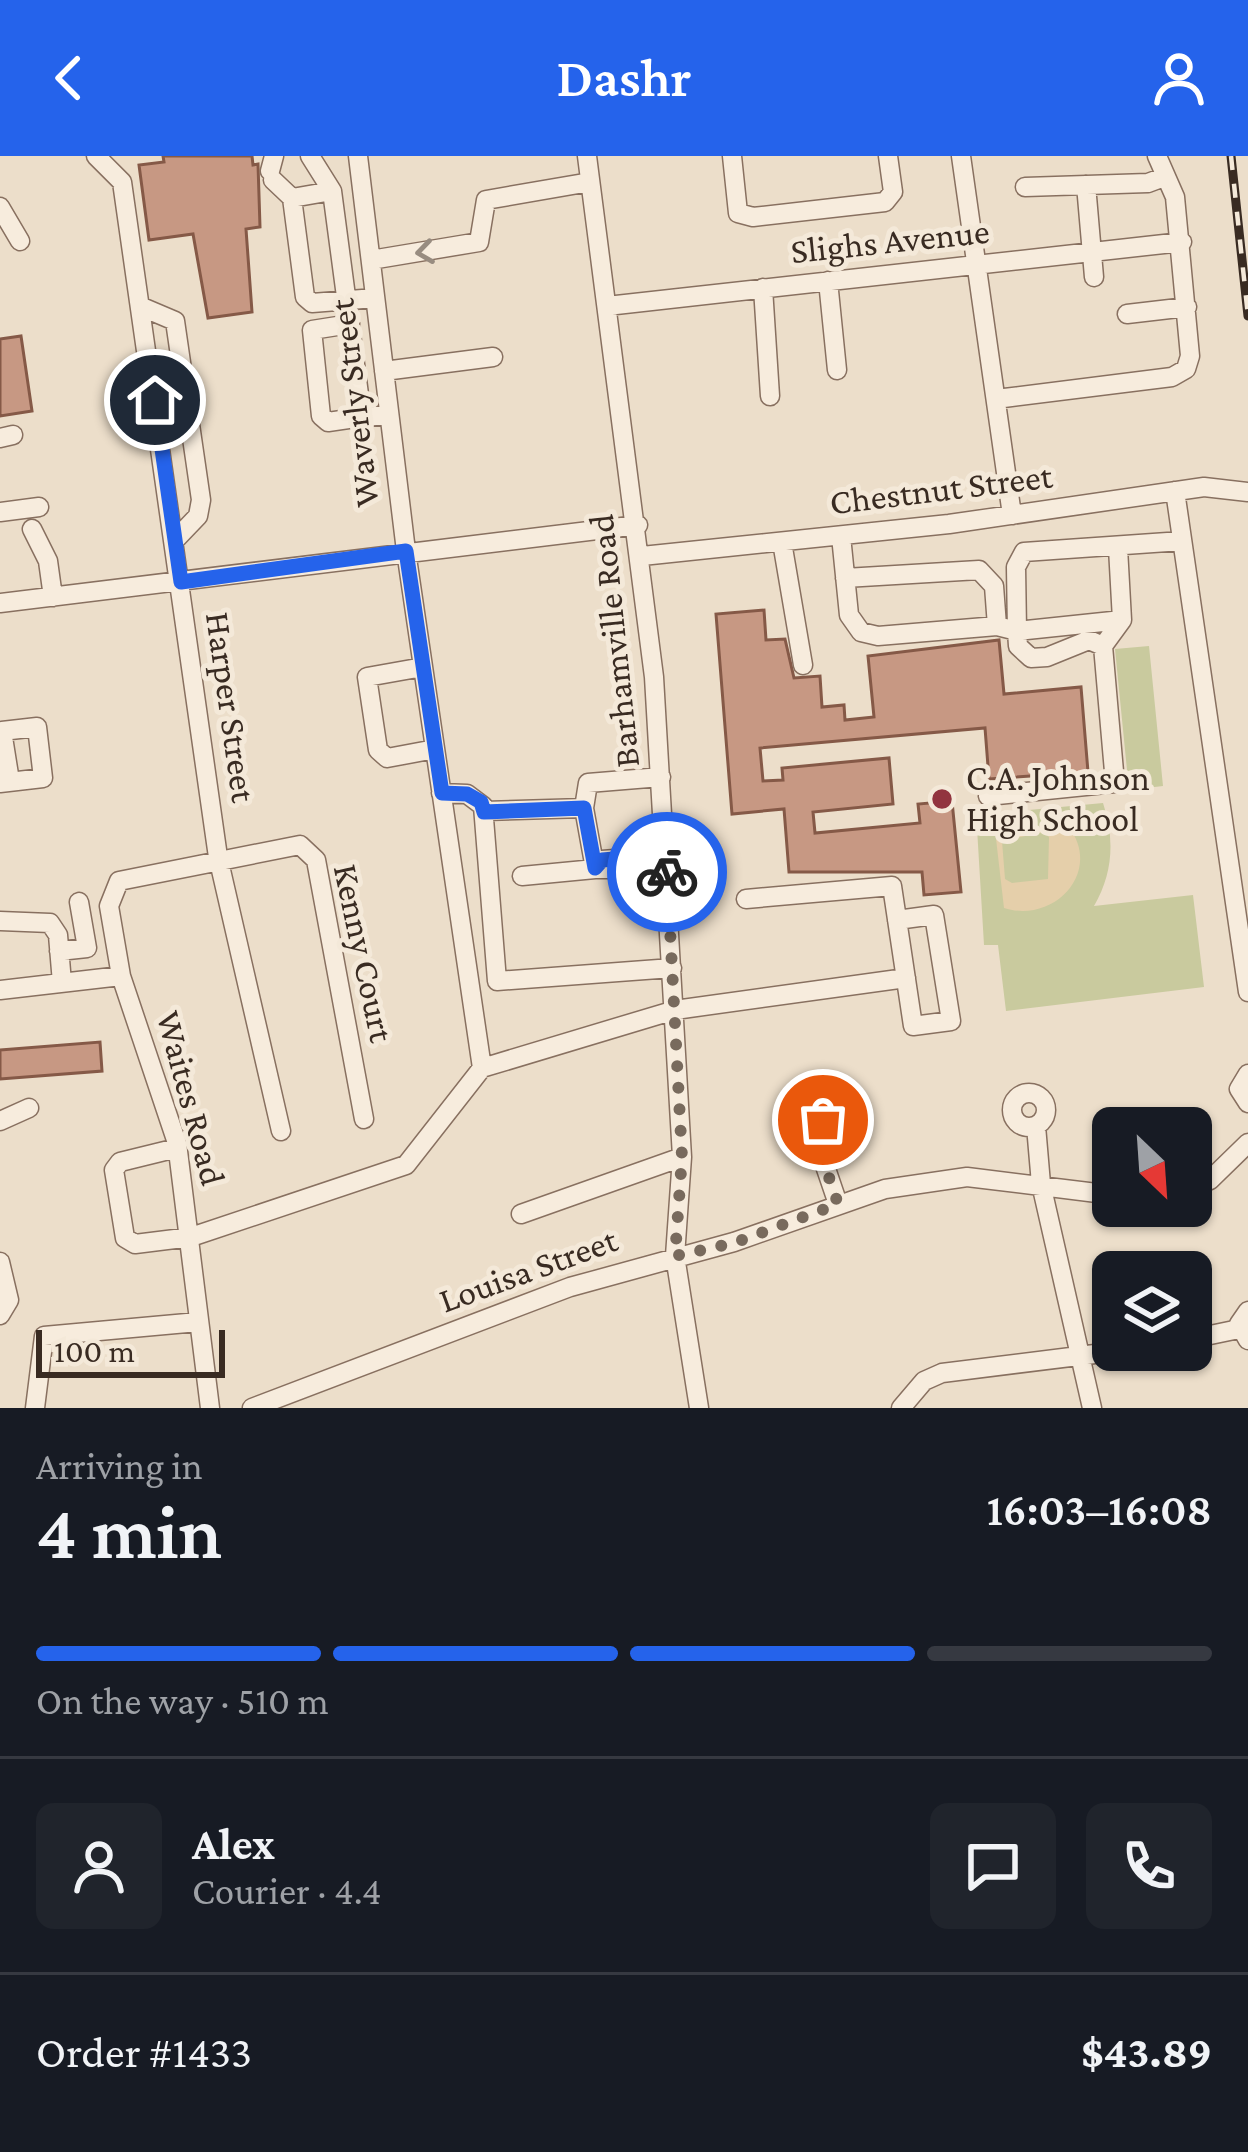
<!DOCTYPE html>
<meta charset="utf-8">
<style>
:root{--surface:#171b24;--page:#20242c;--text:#f1f3f6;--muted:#9ea1a6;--line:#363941;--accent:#2563eb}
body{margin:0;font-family:"Crimson Pro",serif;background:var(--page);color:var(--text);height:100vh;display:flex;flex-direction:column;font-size:45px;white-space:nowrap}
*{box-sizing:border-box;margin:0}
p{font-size:39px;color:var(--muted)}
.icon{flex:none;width:66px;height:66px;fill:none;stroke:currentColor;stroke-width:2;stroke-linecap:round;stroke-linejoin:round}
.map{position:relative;height:1252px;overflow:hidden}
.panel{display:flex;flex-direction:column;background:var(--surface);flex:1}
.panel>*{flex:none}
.needle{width:78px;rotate:155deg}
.controls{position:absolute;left:1092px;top:951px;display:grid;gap:24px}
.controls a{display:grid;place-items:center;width:120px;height:120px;border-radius:18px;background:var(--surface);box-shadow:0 3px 9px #0004;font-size:60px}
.scale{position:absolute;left:36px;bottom:30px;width:189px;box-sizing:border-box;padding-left:12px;border:6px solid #392b22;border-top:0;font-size:33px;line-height:42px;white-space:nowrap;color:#392b22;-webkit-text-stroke:9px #f4e9d9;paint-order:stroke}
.pin{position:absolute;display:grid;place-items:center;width:102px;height:102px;color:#fff;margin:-51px;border:6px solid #fff;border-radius:50%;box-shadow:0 3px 12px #0007}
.courier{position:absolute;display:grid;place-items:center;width:120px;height:120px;margin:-60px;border:9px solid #2563eb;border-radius:50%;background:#fff;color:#222;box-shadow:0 3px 15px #0007}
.headline em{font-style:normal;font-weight:600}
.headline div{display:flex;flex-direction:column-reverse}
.headline{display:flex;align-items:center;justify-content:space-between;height:204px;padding:0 36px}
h1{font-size:78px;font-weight:600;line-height:90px}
.bar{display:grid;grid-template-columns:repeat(4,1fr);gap:18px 12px;align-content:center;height:144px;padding:0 36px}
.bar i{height:15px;border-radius:9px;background:var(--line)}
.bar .selected{background:var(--accent)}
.bar p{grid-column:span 4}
.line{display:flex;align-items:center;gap:30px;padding:0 36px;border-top:3px solid var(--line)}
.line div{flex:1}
.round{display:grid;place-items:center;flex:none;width:126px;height:126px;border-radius:18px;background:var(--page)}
header{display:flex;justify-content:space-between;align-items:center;height:156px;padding:0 36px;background:var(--accent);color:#fff;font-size:54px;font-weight:600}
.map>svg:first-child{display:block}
.green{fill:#c9ca9e}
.sand{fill:#e5cfaa;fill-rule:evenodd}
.building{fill:#c79883;stroke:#855947;stroke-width:3}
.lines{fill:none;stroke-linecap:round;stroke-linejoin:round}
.minor-casing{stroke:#887060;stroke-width:21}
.minor{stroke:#f7ecdd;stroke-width:18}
.rail-casing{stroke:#392b22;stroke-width:9}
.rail{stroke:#f4e9d9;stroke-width:4.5;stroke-dasharray:14;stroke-linecap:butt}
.oneway{stroke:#988c80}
.done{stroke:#786a5d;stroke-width:12;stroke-dasharray:0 21.6}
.route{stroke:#2563eb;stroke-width:15}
.poi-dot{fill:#92343f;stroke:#f4e9d9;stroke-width:4.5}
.labels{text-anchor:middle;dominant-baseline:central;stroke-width:10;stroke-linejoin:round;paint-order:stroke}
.street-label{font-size:36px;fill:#392b22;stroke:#f4e9d9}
.poi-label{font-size:36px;fill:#392b22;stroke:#f4e9d9;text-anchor:start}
</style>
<header><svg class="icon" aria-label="back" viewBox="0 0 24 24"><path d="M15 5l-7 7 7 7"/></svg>Dashr<svg class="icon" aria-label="person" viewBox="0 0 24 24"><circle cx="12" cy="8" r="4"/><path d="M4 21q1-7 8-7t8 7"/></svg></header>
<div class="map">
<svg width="1248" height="1252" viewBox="0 0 1248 1252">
<rect width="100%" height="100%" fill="#ecdeca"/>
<path class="green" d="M1149,490L1163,630L1129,634L1115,493Z
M1103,647C1115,683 1113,717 1094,750L1193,739L1204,831L1006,855L998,789H984L977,672L988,658Z"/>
<path class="sand" d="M1069,671C1103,717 1053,768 1004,752L995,674ZM1044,676L1049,681L1048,723L1012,727L1005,723L1002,685Z"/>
<path class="building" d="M163,0H252L253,9L258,8L260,71L246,73L252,156L208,162L193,78L149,84L139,9L164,6Z
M21,180L32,255L0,260V183Z
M764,454L766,484L785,483L794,522L820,520L822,551L844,549L845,564L874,561L868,500L999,484L1004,538L1081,531L1088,616L989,623L985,572L760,592L763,625L783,624L782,612L889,602L893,648L813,656L815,677L920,667L918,648L952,645L961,736L924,739L922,716H789L784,653L732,658L716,458Z
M100,886L102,915L0,923V894Z"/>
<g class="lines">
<g class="minor-casing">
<path id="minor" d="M96,0L122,26L218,701L281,975
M310,0L332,35
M358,0L406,395L482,912
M587,0L654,521L682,1001L675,1100L699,1252
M732,0L738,57L753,61L885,46L893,36L888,0
M961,0L1012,359
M270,15L274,0
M273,24L292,42
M1086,29L1094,121
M1025,31L1148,27L1164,21
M0,51L20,85
M371,104L479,86L486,44L590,26
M828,125L837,214
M763,132L770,240
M375,142L312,147L305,141L292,42L332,35L362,261L389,259
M607,150L1182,86
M142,151L175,165L201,344L198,360L175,384
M1127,158L1187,151
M350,168L312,174L321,260L328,266L362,261
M384,215L493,201
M996,243L1172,221L1186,213L1190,200L1175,41L1157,0
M0,282L13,279
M1175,335L1248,836
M0,356L39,351
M32,373L48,405L53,441
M841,380L849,459L861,476L878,480L997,470L1017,475L1016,411L1024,396L1182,385
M782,386L803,509
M642,400L949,368L1204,331L1248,336
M845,422L979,414L994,430L997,470
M0,447L638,369
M1103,490L1122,464L1118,392
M423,511L367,521L378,594L387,602L435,593
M0,627L43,622L37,571L2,575L10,625
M441,637L467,638L483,650L497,825L672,812
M988,640L1115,627L1103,490L1089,484L1047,501L1031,502L1018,490L1017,475L1122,464
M484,655L584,652L588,627L661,621
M666,699L602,704L595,713H667
M522,720L595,713L584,652
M746,743L892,730L913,870L951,865L934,759L897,764
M0,765L50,767L58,779L62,827
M59,795L87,792L79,746
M0,834L121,820
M1248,918L1239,933L1248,947
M1012 954a17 17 0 1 1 34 0a17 17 0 1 1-34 0Z
M798 979a17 17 0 1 1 34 0a17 17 0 1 1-34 0Z
M0,965L29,952
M1036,970L1041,1028L1092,1252
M177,992L120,1006L114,1014L125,1082L135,1088L191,1081L406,1009L482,912L675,854L906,822
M820,995L838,1048
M1191,1032L1210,1024L1248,987
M521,1058L682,1001
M0,1106L9,1144L0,1159
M1248,1155L1239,1168L1248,1184
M1191,1183L1239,1173
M35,1252L44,1180L198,1166
M210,1252L177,987L121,820L109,750L119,725L300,689L316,704L364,963
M252,1252L570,1131L734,1086L885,1033L967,1021L1113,1039
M901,1252L924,1225L942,1217L1127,1194"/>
</g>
<use href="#minor" class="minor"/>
<g class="rail-casing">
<path id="rail" d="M1231,0L1248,160"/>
</g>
<use href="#rail" class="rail"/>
</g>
<defs><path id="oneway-chevron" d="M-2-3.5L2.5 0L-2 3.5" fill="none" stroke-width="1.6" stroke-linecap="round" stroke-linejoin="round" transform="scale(3)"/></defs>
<use class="oneway" href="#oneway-chevron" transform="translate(425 96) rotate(172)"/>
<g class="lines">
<path class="done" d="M667,716L682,1001L675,1100L734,1087L838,1048L820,995L831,984L823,964"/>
<path class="route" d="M155,244L181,426L406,395L442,637L467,638L481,646L484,656L584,652L595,712L602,704L666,699L667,716"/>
</g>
<circle class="poi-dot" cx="942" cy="643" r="12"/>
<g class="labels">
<g class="street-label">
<text transform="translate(890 85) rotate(-6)">Slighs Avenue</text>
<text transform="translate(354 247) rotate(-97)">Waverly Street</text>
<text transform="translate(941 333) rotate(-7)">Chestnut Street</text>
<text transform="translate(614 485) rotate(-96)">Barhamville Road</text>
<text transform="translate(231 551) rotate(82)">Harper Street</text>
<text transform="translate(364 797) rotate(78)">Kenny Court</text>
<text transform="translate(191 942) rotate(75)">Waites Road</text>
<text transform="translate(528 1114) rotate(-20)">Louisa Street</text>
</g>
<g class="poi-label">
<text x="966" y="622">C.A. Johnson<tspan x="966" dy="41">High School</tspan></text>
</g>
</g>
</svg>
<div class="controls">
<a><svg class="needle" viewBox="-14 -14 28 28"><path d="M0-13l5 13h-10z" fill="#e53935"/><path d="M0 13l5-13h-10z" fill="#9ea1a6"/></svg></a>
<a><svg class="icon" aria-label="layers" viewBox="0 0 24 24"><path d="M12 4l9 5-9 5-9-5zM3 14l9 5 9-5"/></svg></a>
</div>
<div class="scale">100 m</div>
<div class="pin" style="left:823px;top:964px;background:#ea580c"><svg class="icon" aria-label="bag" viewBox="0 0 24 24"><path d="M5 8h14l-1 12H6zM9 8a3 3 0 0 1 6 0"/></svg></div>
<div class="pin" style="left:155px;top:244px;background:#1f2937"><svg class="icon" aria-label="home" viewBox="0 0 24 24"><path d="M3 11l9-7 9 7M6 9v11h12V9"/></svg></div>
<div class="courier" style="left:667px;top:716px"><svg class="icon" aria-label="bike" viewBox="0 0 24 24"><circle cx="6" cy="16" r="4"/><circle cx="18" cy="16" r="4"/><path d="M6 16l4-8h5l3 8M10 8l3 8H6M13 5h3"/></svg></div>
</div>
<section class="panel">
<div class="headline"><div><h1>4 min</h1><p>Arriving in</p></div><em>16:03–16:08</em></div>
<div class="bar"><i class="selected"></i><i class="selected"></i><i class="selected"></i><i></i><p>On the way · 510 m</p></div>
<div class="line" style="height:216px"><a class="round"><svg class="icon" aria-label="person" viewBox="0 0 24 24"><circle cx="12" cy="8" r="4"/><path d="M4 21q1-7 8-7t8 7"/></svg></a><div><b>Alex</b><p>Courier · 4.4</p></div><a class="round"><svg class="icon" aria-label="chat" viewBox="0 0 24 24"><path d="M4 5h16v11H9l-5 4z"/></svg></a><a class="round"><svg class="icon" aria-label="phone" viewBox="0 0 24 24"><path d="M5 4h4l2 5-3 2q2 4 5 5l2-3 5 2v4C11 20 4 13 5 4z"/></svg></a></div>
<div class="line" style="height:156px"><div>Order #1433</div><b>$43.89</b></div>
</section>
